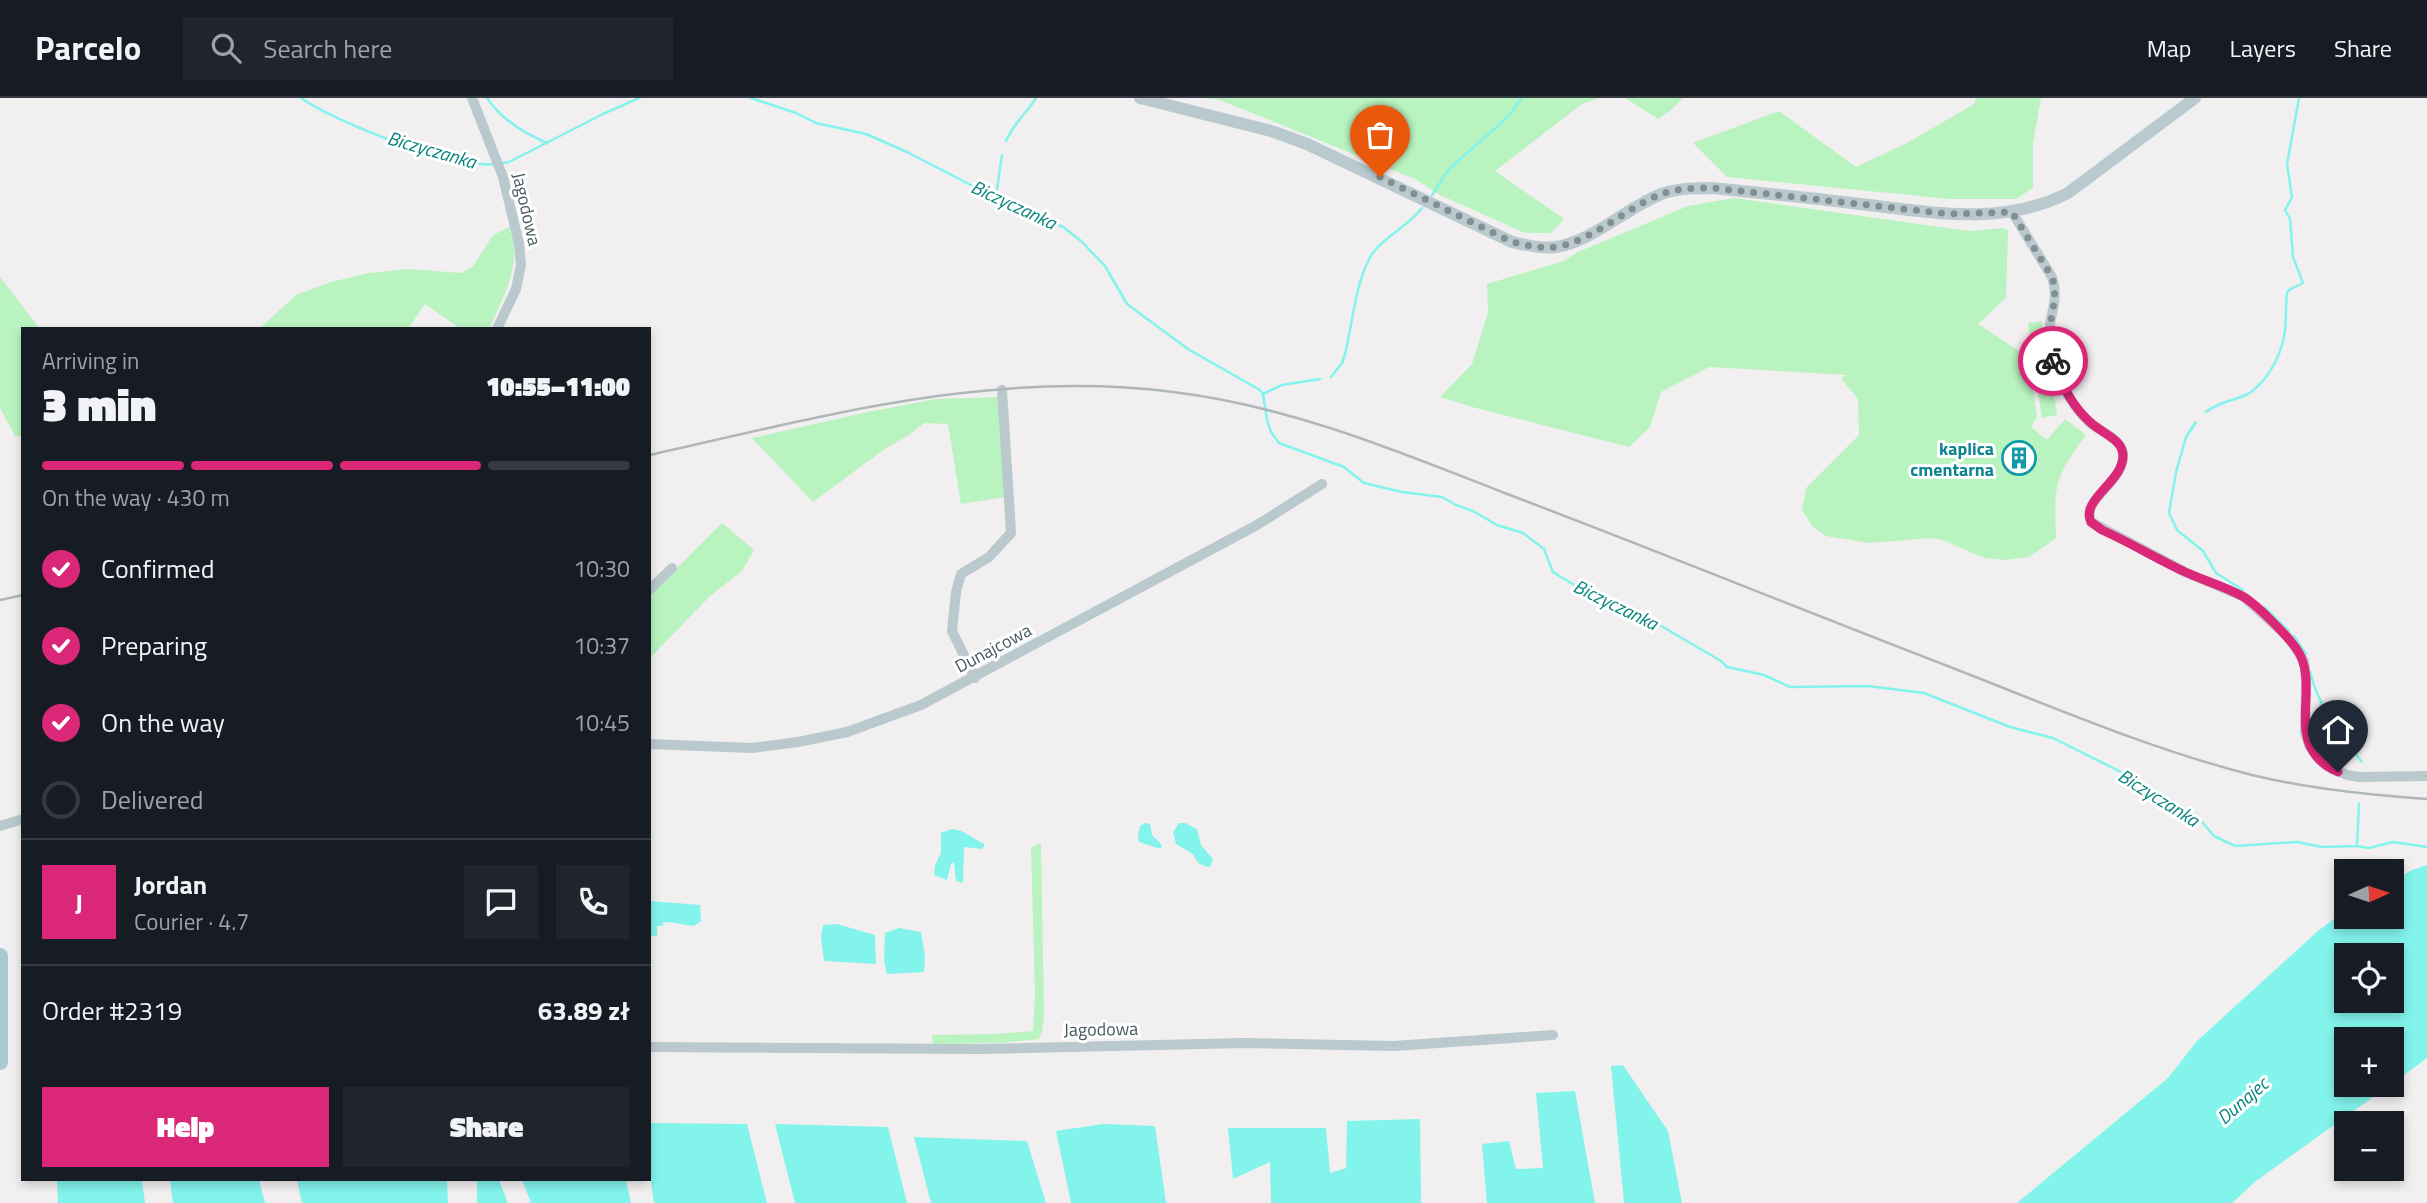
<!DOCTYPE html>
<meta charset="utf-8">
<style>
:root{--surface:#171b24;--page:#20242c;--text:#f1f3f6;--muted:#9ea1a6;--line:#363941;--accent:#db2777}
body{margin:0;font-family:"Titillium Web",sans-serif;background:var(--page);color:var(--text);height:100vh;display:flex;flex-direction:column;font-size:26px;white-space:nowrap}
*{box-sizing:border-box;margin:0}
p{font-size:23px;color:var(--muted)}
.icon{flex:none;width:38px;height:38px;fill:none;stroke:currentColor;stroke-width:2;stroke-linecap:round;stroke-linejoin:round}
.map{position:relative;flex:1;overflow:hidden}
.side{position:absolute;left:21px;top:229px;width:630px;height:854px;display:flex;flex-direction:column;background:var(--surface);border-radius:0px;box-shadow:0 4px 10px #0003}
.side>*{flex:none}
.needle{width:46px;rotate:87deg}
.fabs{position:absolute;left:2334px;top:761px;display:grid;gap:14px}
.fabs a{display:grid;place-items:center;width:70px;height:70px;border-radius:0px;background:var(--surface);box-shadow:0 4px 10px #0003;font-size:35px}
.pin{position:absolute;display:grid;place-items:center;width:60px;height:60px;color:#fff;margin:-72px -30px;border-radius:50% 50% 50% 0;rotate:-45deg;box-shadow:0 0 7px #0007}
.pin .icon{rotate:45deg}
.courier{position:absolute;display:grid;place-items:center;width:70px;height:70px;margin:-35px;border:5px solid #db2777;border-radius:50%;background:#fff;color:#222;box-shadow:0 2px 9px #0007}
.summary em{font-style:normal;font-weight:800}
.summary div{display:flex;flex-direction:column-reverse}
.summary{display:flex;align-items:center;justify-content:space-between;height:119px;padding:0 21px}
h1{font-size:46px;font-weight:800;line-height:52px}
.bar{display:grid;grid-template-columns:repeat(4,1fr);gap:10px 7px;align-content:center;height:84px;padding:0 21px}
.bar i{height:9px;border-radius:5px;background:var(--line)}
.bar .on{background:var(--accent)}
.bar p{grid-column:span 4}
.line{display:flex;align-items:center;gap:18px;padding:0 21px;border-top:2px solid var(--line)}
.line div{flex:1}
.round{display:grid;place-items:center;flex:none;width:74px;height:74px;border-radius:0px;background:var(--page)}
ol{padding:0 21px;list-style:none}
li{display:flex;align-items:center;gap:21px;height:77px}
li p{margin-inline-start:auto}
li .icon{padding:7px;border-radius:50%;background:var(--accent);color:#fff;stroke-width:4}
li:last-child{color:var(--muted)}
li i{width:38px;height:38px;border:4px solid var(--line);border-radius:50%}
.primary-button{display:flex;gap:14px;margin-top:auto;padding:14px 21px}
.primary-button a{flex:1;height:80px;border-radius:0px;background:var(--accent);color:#fff;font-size:28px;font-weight:800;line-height:80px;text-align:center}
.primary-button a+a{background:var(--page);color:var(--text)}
header{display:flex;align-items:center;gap:42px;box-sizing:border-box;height:98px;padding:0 35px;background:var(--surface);border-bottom:2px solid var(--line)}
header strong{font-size:33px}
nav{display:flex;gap:38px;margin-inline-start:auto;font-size:24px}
.search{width:490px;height:63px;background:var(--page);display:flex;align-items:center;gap:18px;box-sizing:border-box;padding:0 24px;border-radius:0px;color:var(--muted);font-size:26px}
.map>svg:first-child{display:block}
.green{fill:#b9f3c0}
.water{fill:#82f4ec;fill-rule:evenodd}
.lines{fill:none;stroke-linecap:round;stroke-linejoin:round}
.stream{stroke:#82f4ec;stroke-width:2.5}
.minor{stroke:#b9c9cd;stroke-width:10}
.tertiary{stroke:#b9c9cd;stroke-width:12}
.primary{stroke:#acc8d0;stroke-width:16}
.rail{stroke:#b0b7ba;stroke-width:2.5}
.done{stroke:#828e91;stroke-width:7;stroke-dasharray:0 12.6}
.route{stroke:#db2777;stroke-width:9}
.labels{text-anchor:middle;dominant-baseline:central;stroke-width:6;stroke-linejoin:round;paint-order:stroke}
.street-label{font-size:18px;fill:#45595e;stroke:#fff}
.culture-label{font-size:18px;font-weight:bold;fill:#0d838f;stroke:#fff;text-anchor:end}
.water-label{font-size:19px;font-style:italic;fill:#05857c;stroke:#fff}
</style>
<header>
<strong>Parcelo</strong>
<div class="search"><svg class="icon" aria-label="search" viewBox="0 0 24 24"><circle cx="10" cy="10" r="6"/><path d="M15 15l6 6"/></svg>Search here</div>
<nav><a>Map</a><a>Layers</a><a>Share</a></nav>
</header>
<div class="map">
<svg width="2427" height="1105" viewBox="0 0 2427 1105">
<rect width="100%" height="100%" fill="#f2eff0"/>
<path class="green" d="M1204,0H1600L1582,6L1495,73L1564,121L1551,135H1525L1440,97L1415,81L1220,2Z
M1625,0H1683L1670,13L1658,21Z
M1976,0H2041L2033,45V90L2016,101H1950L1727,79L1693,45L1779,13L1856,69L1907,45L1974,6Z
M1734,100L1969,133L2003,130L2008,132L2006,200L1978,226L2028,259L2037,319L2031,329L2047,342L2065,321L2086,337C2054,380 2054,387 2056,440L2029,459L2005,462L1984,460L1943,442L1929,440L1870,445L1826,438L1812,428L1802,412L1806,390L1859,337L1858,301L1841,280L1847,277L1709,269L1661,294L1650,329L1629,349L1472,309L1440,299L1472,266L1488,214L1487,186L1564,163L1578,154L1688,108Z
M509,129C524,164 503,200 489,231H461L425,206L408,231H259L296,197L331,184L369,175L408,171L461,175L473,168L493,137Z
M0,179L40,231H23V339L15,338L0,310Z
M2042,223L2047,273H2051L2057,317L2042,320L2028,225Z
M999,299L1005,399L961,406L948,326L924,325L909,337L886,350L813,404L752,340L868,314L936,301Z
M722,425L754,452L742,473L710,498L649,561V498Z
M1041,745L1044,917L1042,933L1039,941L999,945L933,946L932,937L996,936L1033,933L1035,895L1031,750Z"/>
<path class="water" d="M1145,725L1150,726L1152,737L1162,747L1161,751L1139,744L1138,739L1140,728Z
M1179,725H1185L1197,731L1201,747L1213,761L1210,769C1200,768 1197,765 1193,756L1176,746L1173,734Z
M952,731C965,732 972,741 985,746L982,751L964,749L963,785L956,783L954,764L951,766L947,782L934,777L935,767L941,755V735Z
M2427,767V960L2392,986V942H2347V987H2390L2256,1083L2232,1105H2017L2168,980L2197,943L2319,832L2347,812V819H2392V783L2412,772ZM2347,858H2392V903H2347Z
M649,803L700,807L701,823L694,828C683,827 674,824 663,824V828H657V838H649Z
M837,826L875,837L876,866L824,863L821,839L823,827Z
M899,830L921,834L925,859L924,874L887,876L884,863L885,835Z
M1623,967L1668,1033L1682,1105H1624L1611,968Z
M1575,993L1595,1105H1487L1482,1046L1509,1043L1516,1071L1543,1070L1536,995Z
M1420,1021L1421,1105H1271L1270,1064L1233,1081L1228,1030H1326L1330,1075L1346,1070L1347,1023Z
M649,1025L747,1026L767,1105H654L649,1071Z
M775,1026L888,1029L907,1105H795Z
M1103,1026L1155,1028L1166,1105H1071L1056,1033Z
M914,1039L1027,1043L1046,1105H931Z
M57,1082H142L145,1105H58Z
M170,1082H259L265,1105H173Z
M297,1082H447L448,1105H302Z
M477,1082H499L508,1105H477Z
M522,1082H626L631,1105H531Z"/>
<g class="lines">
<path class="stream" d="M301,0C335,24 454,71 495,66
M487,0C502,22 523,35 547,45
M751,0L796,15L816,25L866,36L907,54L996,100L1063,129L1081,143L1105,168L1127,206L1188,251L1260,292L1263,296L1267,322L1271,334L1279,345L1344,369L1364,385L1402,394L1442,399L1456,407L1473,413L1497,427L1523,435L1544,451L1553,474L1584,493L1609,499L1634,512L1721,563L1727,569L1764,577L1790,589L1868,588L1924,595L2010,629L2053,640L2145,686L2197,718L2214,738L2235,748L2297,744L2322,749L2357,748L2369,750L2393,744L2427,749
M1006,43C1013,26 1026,16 1036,0
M501,65L509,64L603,16L639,0
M1432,97L1449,71L1509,18L1521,0
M996,98L1002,57
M1331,279L1342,265L1345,256C1353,225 1356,173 1377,150C1391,135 1410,126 1422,110
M1263,296L1282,287L1320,281
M2206,314C2218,304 2232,303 2246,297C2265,287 2280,260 2284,239C2287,225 2285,210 2287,195L2289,192L2303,185L2293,159L2290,121L2285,112L2292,99L2287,66L2299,0
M2196,324L2186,339L2176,374L2169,415L2177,432L2203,453L2216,475L2243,492
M2264,509L2289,533
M2294,538L2306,556
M2310,573C2318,609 2340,636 2362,664
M2357,748L2359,706"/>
<path class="minor" d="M472,0L503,79L519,146L521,167L516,191L497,231
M2012,114L2052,179C2058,197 2053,209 2050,226C2047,250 2055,273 2066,293C2071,304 2080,315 2088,323C2099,333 2121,340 2123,355C2126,384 2080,401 2091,424L2185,474L2244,499L2288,539L2304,563L2306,581L2305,634L2309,647L2319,661L2327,668L2347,677L2360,679L2427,678
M649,492L672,470
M975,580L952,533L956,494L961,476L989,459L1011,435L1002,292
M649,646L752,650L798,644L847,634L921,607L1257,427L1322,386
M0,728L23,721
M649,949L980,951L1244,945L1394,948L1553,937"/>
<path class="tertiary" d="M1140,0L1271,33L1307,46L1512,144C1527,147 1541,151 1556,149C1594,143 1628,108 1664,95C1680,90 1697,90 1713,90C1759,95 1806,99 1852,105C1924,113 2000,130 2068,95L2195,0"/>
<path class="primary" d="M0,858V964"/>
<path class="rail" d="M649,357C824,318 993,271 1173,294C1289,308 1395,352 1502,394C1650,450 1797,510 1945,567C2046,606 2146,650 2252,677C2309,691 2368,697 2427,701
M0,502L23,497"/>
</g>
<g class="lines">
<path class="done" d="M1380,79L1512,144C1527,147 1541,151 1556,149C1593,143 1628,108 1664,95C1680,90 1697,90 1713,90L1950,116L2012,114L2052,179C2058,198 2052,211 2050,229C2049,241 2050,252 2053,263"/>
<path class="route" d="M2053,263C2061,286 2072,308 2090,324C2101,335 2123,341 2123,358C2123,384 2080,402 2091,424L2102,432C2129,444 2155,460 2183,473C2202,482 2224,488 2242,498C2257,506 2286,537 2296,550C2324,589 2279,648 2338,674"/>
</g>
<defs>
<g id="building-ring" transform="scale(1.75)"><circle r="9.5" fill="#fff" stroke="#0f9aa8" stroke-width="1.5"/><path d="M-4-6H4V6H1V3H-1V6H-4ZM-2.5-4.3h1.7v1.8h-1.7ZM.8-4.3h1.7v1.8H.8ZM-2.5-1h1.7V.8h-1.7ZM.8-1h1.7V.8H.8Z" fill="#0f9aa8"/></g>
</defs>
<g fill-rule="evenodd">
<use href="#building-ring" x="2019" y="360"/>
</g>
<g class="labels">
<g class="street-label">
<text transform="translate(527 111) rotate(77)">Jagodowa</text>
<text transform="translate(993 550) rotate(-28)">Dunajcowa</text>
<text transform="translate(1101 931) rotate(-1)">Jagodowa</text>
</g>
<g class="culture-label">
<text x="1994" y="350">kaplica<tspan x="1994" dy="21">cmentarna</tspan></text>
</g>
<g class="water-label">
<text transform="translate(432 51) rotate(16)">Biczyczanka</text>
<text transform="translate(1014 106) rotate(25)">Biczyczanka</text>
<text transform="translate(1616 506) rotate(26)">Biczyczanka</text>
<text transform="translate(2159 699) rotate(32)">Biczyczanka</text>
<text transform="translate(2242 1002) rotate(-41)">Dunajec</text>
</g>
</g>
</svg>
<div class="fabs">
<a><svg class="needle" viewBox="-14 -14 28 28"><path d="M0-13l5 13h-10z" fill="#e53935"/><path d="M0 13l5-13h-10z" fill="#9ea1a6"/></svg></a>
<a><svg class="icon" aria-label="locate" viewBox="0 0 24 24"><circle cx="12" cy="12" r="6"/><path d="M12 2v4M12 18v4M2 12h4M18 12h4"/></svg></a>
<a>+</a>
<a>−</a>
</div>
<div class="pin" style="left:1380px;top:79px;background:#ea580c"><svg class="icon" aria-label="bag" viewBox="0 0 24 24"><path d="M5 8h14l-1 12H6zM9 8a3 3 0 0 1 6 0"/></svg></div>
<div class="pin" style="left:2338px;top:674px;background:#1f2937"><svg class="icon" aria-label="home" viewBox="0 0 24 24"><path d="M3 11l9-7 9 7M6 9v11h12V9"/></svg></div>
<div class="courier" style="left:2053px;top:263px"><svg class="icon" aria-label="bike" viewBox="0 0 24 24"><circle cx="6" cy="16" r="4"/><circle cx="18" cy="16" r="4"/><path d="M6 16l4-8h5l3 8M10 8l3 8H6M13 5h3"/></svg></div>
<section class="side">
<div class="summary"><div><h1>3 min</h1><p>Arriving in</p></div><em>10:55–11:00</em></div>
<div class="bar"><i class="on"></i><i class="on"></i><i class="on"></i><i></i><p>On the way · 430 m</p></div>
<ol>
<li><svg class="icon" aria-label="check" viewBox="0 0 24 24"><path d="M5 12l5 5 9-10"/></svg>Confirmed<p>10:30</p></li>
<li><svg class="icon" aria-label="check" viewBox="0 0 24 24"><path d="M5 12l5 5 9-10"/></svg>Preparing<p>10:37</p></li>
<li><svg class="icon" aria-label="check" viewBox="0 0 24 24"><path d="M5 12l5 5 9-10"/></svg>On the way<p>10:45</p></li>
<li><i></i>Delivered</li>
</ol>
<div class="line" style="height:126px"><b class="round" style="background:var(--accent);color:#fff">J</b><div><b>Jordan</b><p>Courier · 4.7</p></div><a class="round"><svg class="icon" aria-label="chat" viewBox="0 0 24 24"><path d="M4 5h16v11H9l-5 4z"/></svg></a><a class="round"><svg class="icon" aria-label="phone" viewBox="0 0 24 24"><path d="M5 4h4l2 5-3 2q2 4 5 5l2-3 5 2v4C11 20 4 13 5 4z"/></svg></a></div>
<div class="line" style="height:91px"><div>Order #2319</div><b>63.89 zł</b></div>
<div class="primary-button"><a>Help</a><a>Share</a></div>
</section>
</div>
